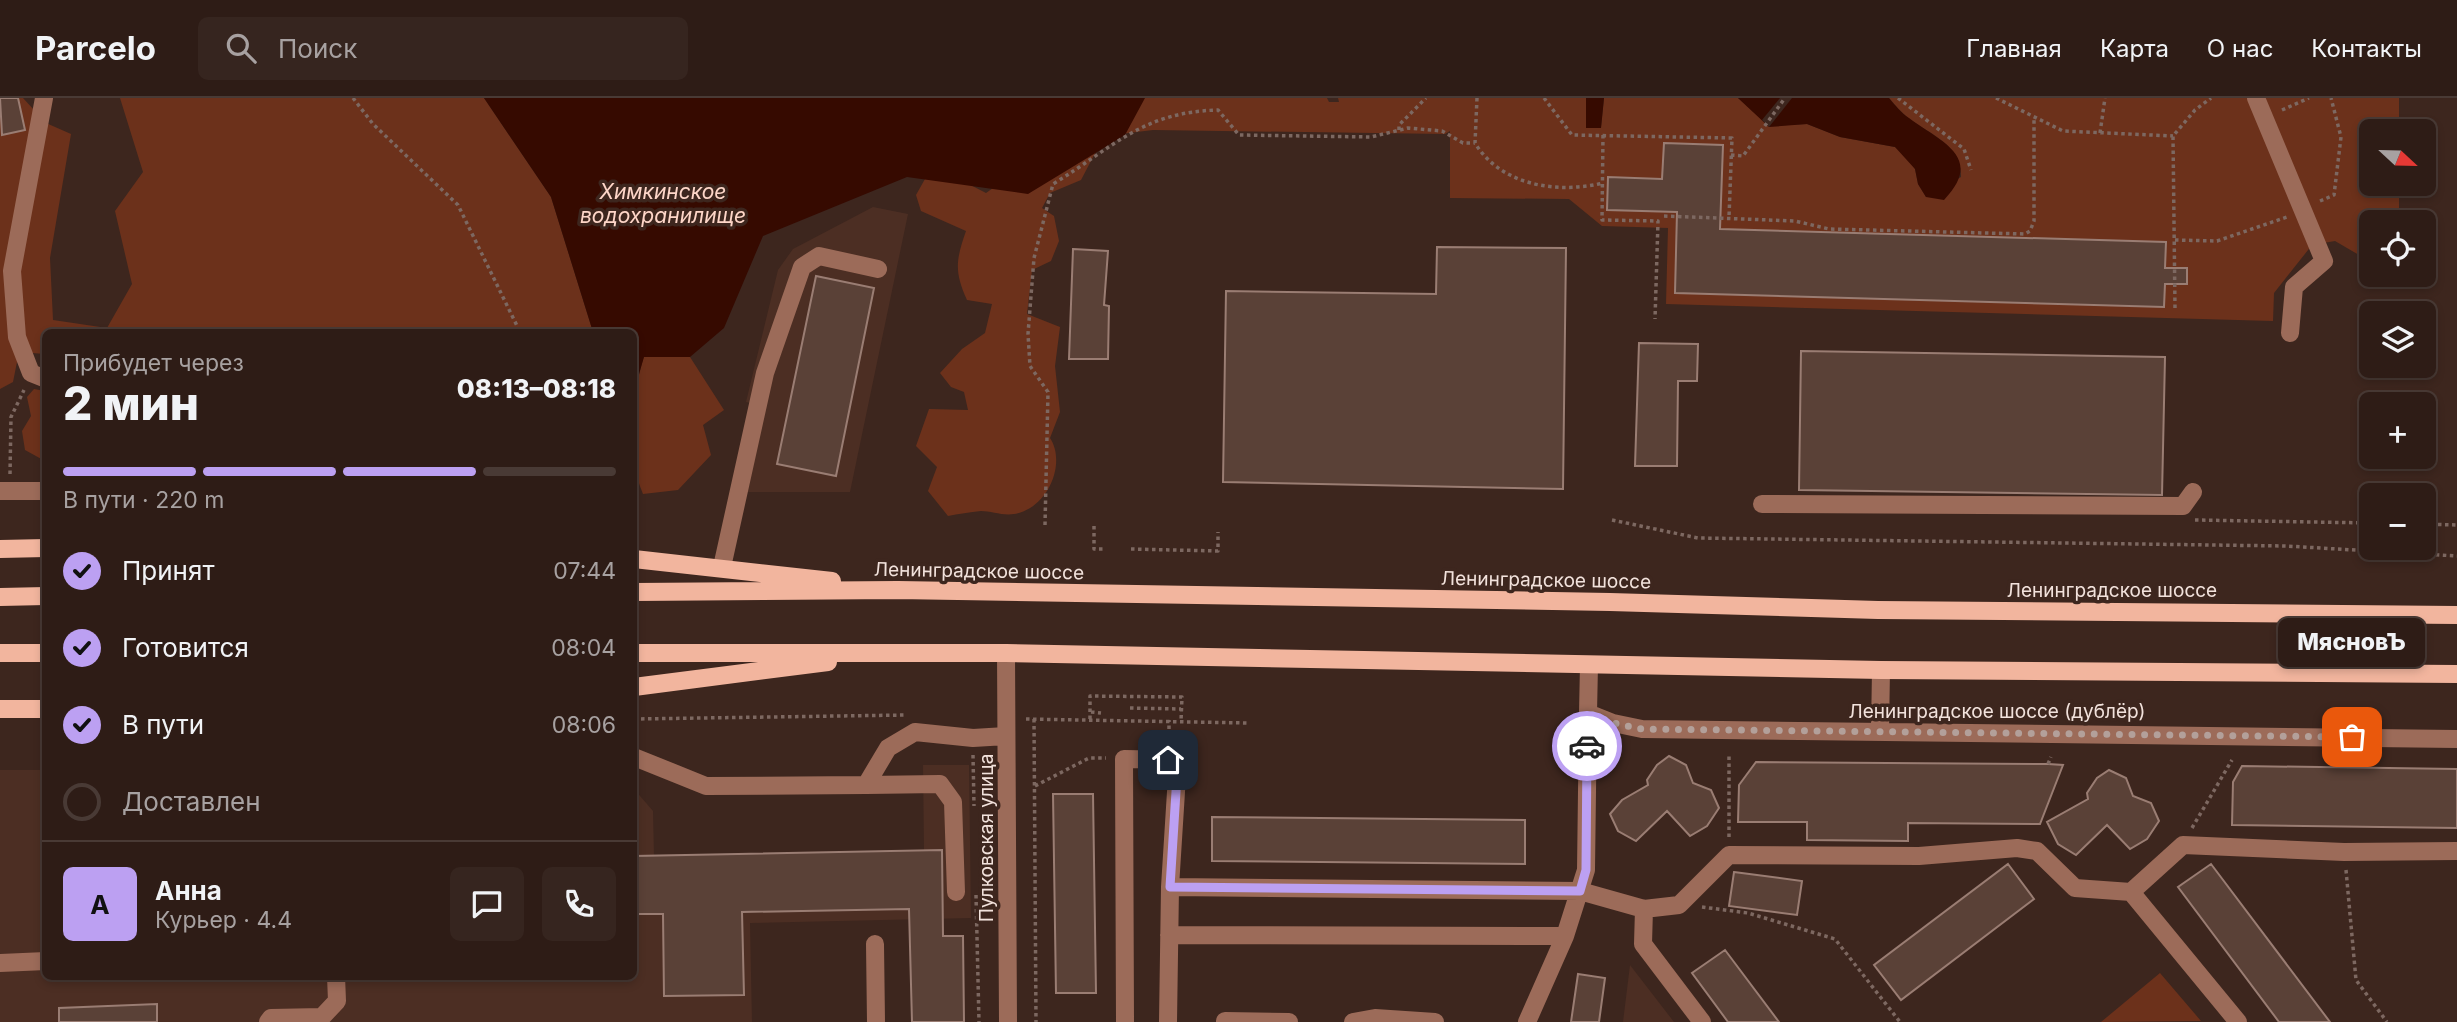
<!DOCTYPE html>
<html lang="ru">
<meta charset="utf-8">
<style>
:root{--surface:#2e1c16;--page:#36251f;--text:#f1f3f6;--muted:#a7a1a1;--line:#493a35;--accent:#bca0f2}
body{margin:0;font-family:Inter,sans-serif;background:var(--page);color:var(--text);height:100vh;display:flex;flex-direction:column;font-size:26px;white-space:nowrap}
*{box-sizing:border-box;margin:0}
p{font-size:23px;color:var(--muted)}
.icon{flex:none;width:38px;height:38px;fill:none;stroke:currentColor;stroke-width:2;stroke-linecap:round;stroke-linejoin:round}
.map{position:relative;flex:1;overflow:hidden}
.sheet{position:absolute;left:42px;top:231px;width:595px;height:651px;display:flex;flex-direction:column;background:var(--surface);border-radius:10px;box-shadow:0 4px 10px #0003,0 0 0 2px var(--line)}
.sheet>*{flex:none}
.needle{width:46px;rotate:112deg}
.fabs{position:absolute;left:2359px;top:21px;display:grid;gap:14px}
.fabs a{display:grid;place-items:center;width:77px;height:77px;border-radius:10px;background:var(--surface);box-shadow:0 4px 10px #0003,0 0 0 2px var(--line);font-size:35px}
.pin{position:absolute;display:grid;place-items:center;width:60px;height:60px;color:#fff;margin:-30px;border-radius:14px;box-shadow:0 4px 10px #0006}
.courier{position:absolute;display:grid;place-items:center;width:70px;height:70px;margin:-35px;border:5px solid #bca0f2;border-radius:50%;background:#fff;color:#222;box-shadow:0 2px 9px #0007}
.bubble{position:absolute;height:49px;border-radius:10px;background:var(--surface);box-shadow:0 4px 10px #0003,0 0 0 2px var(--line);font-size:23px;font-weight:800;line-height:49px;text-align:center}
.summary em{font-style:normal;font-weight:800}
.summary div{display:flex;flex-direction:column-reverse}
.summary{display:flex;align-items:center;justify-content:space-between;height:119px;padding:0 21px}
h1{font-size:46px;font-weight:800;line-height:52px}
.bar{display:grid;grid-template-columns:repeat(4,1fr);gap:10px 7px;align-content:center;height:84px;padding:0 21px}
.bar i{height:9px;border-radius:5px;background:var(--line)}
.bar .selected{background:var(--accent)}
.bar p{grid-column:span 4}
.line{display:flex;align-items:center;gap:18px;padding:0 21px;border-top:2px solid var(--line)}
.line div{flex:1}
.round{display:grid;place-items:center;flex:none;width:74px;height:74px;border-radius:10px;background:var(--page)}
ol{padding:0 21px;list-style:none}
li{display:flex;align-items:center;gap:21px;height:77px}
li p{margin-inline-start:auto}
li .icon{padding:7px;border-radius:50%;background:var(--accent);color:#111;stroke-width:4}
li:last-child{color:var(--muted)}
li i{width:38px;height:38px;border:4px solid var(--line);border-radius:50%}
header{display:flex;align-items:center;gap:42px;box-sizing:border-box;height:98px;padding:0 35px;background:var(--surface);border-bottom:2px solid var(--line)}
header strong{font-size:33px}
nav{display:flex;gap:38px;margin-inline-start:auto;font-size:24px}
.search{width:490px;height:63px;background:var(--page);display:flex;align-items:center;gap:18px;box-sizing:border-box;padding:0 24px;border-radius:10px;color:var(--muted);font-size:26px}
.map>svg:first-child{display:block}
.built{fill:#4c2e23}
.green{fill:#6c311b}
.water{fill:#360a00}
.pier{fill:#3d261e}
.building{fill:#5a4137;stroke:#9a7d73;stroke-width:2}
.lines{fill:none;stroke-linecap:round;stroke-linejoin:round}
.path{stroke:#7d6861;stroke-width:3.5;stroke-dasharray:3.5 3.5;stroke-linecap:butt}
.minor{stroke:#9c6b59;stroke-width:18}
.major{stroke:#f2b59e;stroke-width:18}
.done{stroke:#b3a09a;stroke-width:7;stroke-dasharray:0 12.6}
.route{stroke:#bca0f2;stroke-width:9}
.labels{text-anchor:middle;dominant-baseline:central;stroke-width:7;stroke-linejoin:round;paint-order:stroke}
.street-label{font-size:19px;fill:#f2e2dc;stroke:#3d261e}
.water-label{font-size:21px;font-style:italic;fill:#fed6c8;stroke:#3d261e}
</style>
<header>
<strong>Parcelo</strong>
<div class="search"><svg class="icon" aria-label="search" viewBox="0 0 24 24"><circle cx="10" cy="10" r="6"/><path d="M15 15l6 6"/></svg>Поиск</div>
<nav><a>Главная</a><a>Карта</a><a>О нас</a><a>Контакты</a></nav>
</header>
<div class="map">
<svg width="2457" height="924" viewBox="0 0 2457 924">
<rect width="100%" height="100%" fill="#3d261e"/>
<path class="built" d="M873,109L908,116L850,394H746L765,308L746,304L778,172L793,151Z
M923,667H969L971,820L750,825L752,924H0V672H45L46,878H634V691L653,713L654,758L924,752Z
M1630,867L1674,924H1623Z"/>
<path class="green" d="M0,0H23L46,25L71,36L50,160L53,222L107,230L132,186L115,113L143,74L120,0H484L551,99L593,234H46L45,256L19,254L13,284L0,291Z
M1119,0H1327L1329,4H1339L1338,0H1586V29H1601L1604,0H1738L1769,28L1807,26L1840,39L1895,49L1908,60L1915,71L1918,86L1926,99L1961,79C1962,47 1931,37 1908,20C1901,14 1895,7 1889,0H2399V33H2371V86H2399V124H2371V164L2335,143L2312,147L2274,195L2273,223L1666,206L1668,130L1602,128L1569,101L1450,100V33L1445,36L1153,32L1104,38L1081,82L1050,95L1042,110L1054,118L1059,143L1051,163L1032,172L1027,216L1060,229L1055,268L1060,314L1050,340C1067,366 1047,411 1014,416C1003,418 991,413 981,413C970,414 958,416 948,418L928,393L937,369L916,348L929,311L968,312L964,294L951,289L940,275L962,251L985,235L992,206L967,202C954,173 956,162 966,133L921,113L916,97L925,81L953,78L986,95Z
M644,258L690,259L724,312L703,327L711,357L678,392L643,396C625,354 631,302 644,258Z
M34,291L45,293V363L25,352L22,333L31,318L27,299Z
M2160,875L2201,923L2101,924Z"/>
<path class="water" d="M484,0H1145L1125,37L1028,96L907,79L763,138L724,230L690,259H644L634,293V234H593L551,99Z
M1586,0H1604L1601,30H1586Z
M1738,0H1889C1895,7 1901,15 1909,20C1941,44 1985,59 1944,102L1926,99L1918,86L1915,71L1895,49L1840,39L1807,26L1769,29Z"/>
<path class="pier" d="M1780,0H1792L1769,29L1762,22Z"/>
<path class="building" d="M0,0H18L25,32L2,37Z
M1664,45L1723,47L1720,131L2166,144L2165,170H2187V186H2165L2164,209L1675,195L1677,114L1607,112L1608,79L1662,81Z
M1437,149L1566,150L1563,391L1223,384L1226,193L1436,196Z
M1073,151L1108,153L1104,207L1109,208L1108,261H1069Z
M816,178L874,190L836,378L777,366Z
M1639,245L1698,246L1697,283H1678L1677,368H1635Z
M1801,253L2165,259L2162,397L1799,392Z
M1669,658L1686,667L1693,685L1711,692L1719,710L1707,728L1690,738L1667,713L1636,743L1618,733L1610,716L1622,702L1648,687L1647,682L1657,667Z
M1756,664L2048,666L2063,667L2040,726L1908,725V743L1807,742V724H1738L1739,687Z
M2242,668L2457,671V730L2232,727L2233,684Z
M2109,672L2126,680L2133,698L2151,705L2159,723L2147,741L2130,751L2107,727L2076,757L2058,746L2047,724L2088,701L2087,695L2097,680Z
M1053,696H1093L1096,895H1056Z
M1212,719L1525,722V766L1212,763Z
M942,752L943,838H963L964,924H912L909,811L742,814L744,897L664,898L663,816H634V758Z
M2008,766L2034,801L1901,902L1874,867Z
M2211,766L2330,924H2279L2178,789Z
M1734,774L1802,783L1797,817L1729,808Z
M1725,852L1779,924H1728L1692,875Z
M1578,876L1605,880L1599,924H1571Z
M157,906V924H59V910Z"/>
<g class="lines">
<path class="path" d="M353,0L373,26L458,107L520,234
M1477,0L1475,45C1501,88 1558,96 1603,85
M1544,0L1572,37L1732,40L1729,119
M1898,0L1964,51L1971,72
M1996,0L2063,33L2173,38
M2282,12L2309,0
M1399,32V27L1426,0
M2100,35L2105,0
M1603,37L1602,122L1658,123L1655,221
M1731,57L1743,58L1785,0
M2320,103L2334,97L2341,39L2331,0
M1664,118L1795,123L1829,131L2025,136L2030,133L2034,123V19
M2175,142L2217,143L2287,119
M2175,210L2173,38L2195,12L2211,0
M10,376L11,319L24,292
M1612,422L1698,440L2286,448L2457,458
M2195,422L2371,425
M2424,426L2457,427
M1045,427L1048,294L1030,268L1028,236L1034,160L1053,86C1114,49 1142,14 1218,12L1239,37L1371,39L1408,30L1442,33L1463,45H1475
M1094,428V451H1105
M1131,451L1218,453V434
M1130,610L1181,611
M1091,614L1101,615
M634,621L906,617
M1026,621L1248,625
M1034,621L1036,924
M1090,621V598L1182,599L1181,623
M1169,645V622
M973,657L974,708
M2048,666L2051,659
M1035,688L1089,660H1106
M2192,730L2232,662
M1729,739V657
M2346,772L2356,882L2387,924
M976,797L979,924
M1702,809L1748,815L1835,841L1900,924"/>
<path class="minor" d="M44,0L12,173L17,239L31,275L46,281
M2256,0L2324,163L2294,189L2290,235
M0,393H46
M1762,406L2183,408L2193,394
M722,469L765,275L802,169L819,158L878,171
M1006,555L1008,924
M1589,567L1588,615L1613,625L1642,631L2457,641
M1880,633L1881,572
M634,659L706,688L866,687L888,650L915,634L973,640L1006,638
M866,687L940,686L953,704L956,794
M1170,789L1580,793L1644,811L1679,807L1729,757L1919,758L2017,750L2037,753L2075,790L2131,794L2238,924
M2131,794L2183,747L2344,754L2457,753
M1644,811L1643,846L1702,924
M1169,837L1565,838
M875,846L876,924
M0,865L46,863
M1225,923L1289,924
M268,924L271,920L322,919L337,903L336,878
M1125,924L1124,661L1178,662L1170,789L1168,924
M1353,924L1375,920L1435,924
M1527,924L1565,838L1586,772L1588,615"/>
<path class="major" d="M0,451L46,450
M634,461L832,483
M634,494L898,492L1610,504L1878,512L2457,517
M0,499L46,498
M0,555H46
M634,555H1006L1881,572L2457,576
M634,589L828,564
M0,611H46"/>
</g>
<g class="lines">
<path class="done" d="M1587,648L1588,615L1613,625L1642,631L2352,639"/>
<path class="route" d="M1168,662H1178L1170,789L1580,793L1586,772L1587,648"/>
</g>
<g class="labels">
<g class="street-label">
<text transform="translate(979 473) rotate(1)">Ленинградское шоссе</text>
<text transform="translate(1546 482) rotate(1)">Ленинградское шоссе</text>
<text x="2112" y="492">Ленинградское шоссе</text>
<text x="1997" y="613">Ленинградское шоссе (дублёр)</text>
<text transform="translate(986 740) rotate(-90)">Пулковская улица</text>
</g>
<g class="water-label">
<text x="663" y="93">Химкинское<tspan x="663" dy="24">водохранилище</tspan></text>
</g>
</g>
</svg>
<div class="fabs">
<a><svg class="needle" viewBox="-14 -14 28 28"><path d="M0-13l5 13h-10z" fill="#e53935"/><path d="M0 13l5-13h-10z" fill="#a7a1a1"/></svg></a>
<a><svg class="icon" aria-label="locate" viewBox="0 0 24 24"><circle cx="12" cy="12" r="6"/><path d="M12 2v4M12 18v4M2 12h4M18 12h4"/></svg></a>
<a><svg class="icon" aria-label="layers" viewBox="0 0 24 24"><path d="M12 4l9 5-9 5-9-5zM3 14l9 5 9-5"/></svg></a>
<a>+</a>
<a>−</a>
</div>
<div class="pin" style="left:2352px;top:639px;background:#ea580c"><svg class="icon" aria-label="bag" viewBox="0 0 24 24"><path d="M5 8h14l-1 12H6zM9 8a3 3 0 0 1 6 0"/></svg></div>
<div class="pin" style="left:1168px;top:662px;background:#1f2937"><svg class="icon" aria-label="home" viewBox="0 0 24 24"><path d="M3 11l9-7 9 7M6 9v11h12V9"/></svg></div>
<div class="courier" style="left:1587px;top:648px"><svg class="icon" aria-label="car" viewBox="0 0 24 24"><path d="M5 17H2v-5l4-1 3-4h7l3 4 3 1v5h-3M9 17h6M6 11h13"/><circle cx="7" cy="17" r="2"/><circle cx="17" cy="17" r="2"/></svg></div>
<div class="bubble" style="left:2278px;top:520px;width:147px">МясновЪ</div>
<section class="sheet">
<div class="summary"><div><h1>2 мин</h1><p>Прибудет через</p></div><em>08:13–08:18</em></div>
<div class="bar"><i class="selected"></i><i class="selected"></i><i class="selected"></i><i></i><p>В пути · 220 m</p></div>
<ol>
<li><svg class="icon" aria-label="check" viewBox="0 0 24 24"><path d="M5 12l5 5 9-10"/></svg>Принят<p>07:44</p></li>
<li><svg class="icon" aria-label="check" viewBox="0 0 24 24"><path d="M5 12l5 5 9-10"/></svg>Готовится<p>08:04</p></li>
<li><svg class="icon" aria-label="check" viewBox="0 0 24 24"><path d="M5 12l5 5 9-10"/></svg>В пути<p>08:06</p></li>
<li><i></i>Доставлен</li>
</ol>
<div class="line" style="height:126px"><b class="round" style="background:var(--accent);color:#111">А</b><div><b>Анна</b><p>Курьер · 4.4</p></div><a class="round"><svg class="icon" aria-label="chat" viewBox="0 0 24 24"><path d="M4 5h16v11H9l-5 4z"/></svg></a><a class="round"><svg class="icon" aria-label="phone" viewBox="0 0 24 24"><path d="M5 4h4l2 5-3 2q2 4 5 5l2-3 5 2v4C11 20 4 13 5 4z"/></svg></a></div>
</section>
</div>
